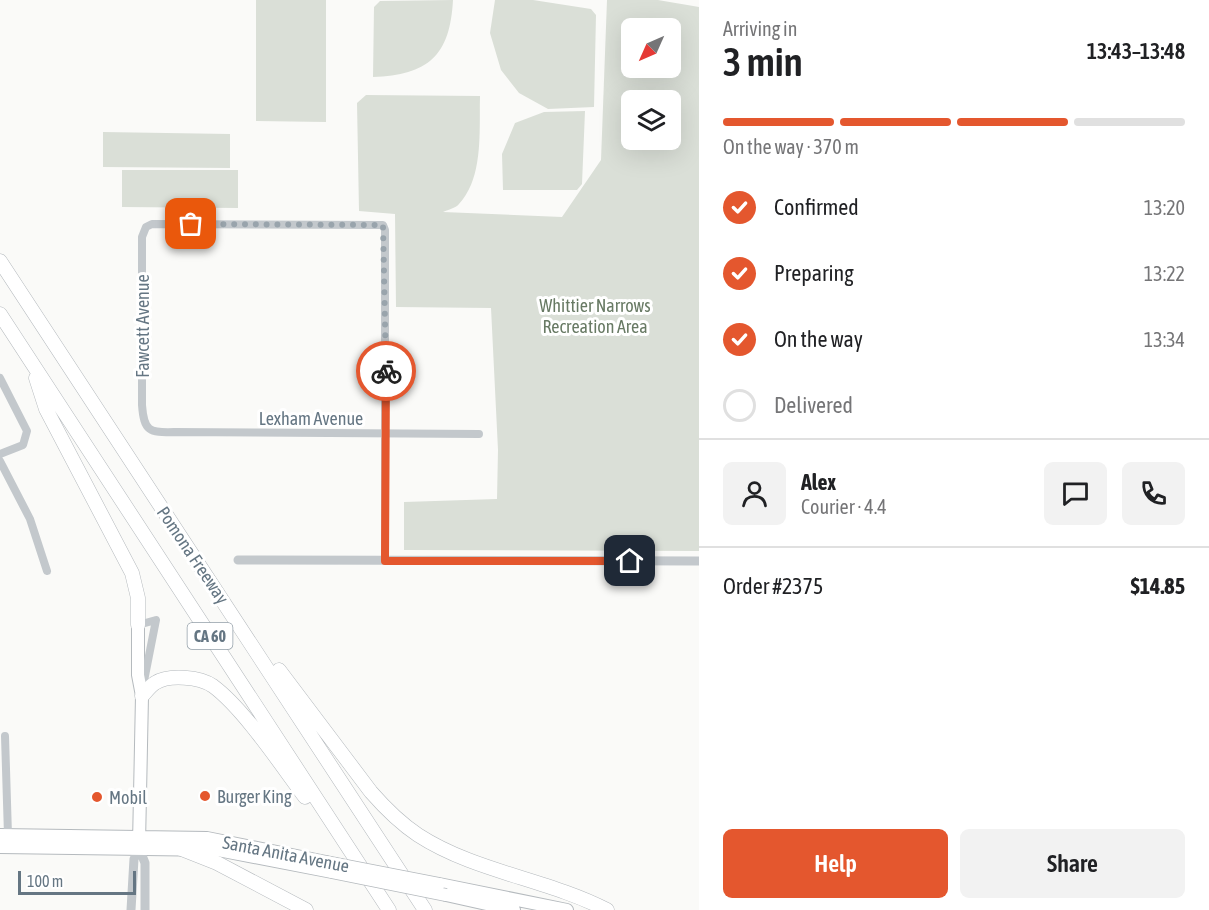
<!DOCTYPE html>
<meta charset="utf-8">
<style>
:root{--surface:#fff;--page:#f2f2f2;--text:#202124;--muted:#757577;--line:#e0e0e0;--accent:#e4572e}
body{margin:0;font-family:"Asap Condensed",sans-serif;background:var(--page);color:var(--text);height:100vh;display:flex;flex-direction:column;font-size:22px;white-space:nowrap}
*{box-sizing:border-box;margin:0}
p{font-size:20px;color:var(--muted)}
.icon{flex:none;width:33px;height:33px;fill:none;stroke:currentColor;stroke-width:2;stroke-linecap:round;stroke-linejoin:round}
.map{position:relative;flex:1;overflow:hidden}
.side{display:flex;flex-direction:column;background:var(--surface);width:510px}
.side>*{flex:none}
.needle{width:39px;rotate:225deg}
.controls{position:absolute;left:621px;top:18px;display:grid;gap:12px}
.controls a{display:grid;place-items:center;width:60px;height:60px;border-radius:9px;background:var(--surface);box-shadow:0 6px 24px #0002;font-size:30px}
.scale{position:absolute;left:18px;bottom:15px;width:118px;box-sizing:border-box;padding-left:6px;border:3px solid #657683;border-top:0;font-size:16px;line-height:21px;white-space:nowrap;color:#657683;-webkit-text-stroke:4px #fff;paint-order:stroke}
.pin{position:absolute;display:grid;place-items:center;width:51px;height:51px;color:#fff;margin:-26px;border-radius:12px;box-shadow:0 3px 9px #0006}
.courier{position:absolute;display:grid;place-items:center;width:60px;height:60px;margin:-30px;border:4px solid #e4572e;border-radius:50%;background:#fff;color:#222;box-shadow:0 2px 8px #0007}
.headline em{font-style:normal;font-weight:600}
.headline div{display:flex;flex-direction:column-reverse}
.headline{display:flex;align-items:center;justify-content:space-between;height:102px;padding:0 24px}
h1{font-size:39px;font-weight:600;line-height:45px}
.bar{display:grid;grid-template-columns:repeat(4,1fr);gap:9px 6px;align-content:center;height:72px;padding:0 24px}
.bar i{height:8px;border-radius:4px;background:var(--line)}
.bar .selected{background:var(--accent)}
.bar p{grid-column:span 4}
.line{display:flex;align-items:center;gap:15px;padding:0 24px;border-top:2px solid var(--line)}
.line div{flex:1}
.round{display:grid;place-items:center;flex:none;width:63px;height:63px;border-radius:9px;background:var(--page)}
ol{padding:0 24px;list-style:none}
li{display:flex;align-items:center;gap:18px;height:66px}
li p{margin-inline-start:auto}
li .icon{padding:6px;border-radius:50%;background:var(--accent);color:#fff;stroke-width:4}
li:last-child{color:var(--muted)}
li i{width:33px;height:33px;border:3px solid var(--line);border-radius:50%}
.button{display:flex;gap:12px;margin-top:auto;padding:12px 24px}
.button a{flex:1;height:69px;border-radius:9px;background:var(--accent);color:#fff;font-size:24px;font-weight:600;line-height:69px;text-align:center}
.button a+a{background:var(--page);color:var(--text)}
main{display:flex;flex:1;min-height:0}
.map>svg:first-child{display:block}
.green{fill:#dadfd7;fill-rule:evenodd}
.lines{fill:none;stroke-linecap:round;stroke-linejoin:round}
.primary-casing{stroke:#b5babe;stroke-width:14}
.motorway-casing{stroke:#b4b9bd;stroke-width:15}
.minor{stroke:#c3c8cc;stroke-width:8}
.tertiary{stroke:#c3c8cc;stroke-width:9}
.primary{stroke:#fff;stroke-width:12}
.motorway{stroke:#fff;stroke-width:14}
.primary-bridge-casing{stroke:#b5babe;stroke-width:14;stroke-linecap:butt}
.primary-bridge{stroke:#fff;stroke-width:12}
.done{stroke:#99a4ac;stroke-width:6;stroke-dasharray:0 10.8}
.route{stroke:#e4572e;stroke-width:8}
.poi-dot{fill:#e4572e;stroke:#fff;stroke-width:2}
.labels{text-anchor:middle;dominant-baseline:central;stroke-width:6;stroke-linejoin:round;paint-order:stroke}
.shield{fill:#fff;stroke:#939fa8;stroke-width:1.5}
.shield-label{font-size:16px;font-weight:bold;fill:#657683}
.park-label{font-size:18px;fill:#687a64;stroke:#fff}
.street-label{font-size:18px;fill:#657683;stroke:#fff}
.poi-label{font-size:18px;fill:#657683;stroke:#fff;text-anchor:start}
</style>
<main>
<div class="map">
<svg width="699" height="910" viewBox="0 0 699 910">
<rect width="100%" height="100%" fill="#fafaf8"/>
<path class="green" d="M256,0H326V122L256,121Z
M453,0C450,56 428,75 373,77L374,7L380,1Z
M495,0H533L591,9L596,15L594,107L548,109L519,93L501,70L490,33Z
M607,0H658L699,7V551L404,550V502L497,499L498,450L491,308L396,307L395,214L359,211L357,103L366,95L480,96C479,130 484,177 459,204C456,208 447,210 443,212L562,217L601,160ZM632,28H670V68H632ZM632,100H670V140H632Z
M585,111L582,184L577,190H503L502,154L515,123L544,112Z
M103,132L230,134V168L103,167Z
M122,170H238V208L122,207Z"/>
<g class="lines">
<g class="primary-casing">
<path id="primary" d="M138,625V675L142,696L139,844
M0,835L207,838L326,862
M0,847L218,850L332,872
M439,884L567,910
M446,895L514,910"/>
</g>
<g class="motorway-casing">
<path id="motorway" d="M0,261L425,910
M0,314L389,910
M36,378L46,409L132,573L138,598V625
M279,670L371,792C385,808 400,823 418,835C475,872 547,879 607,910
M142,696C146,692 150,686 155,683C169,674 200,677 213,686C244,709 281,765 305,797
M179,848L217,863L306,910"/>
</g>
<path class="minor" d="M0,378L27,431L23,445L0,454
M0,461L30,519L47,571
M385,560V230L383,225L152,224L146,227L142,237V405C144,431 149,433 174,432L479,434
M138,625L156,620L143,686
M5,736L8,835"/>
<path class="tertiary" d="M238,560L699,561
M139,848L145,863V910
M131,910L134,859L139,848"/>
<use href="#primary" class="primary"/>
<use href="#motorway" class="motorway"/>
<g class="primary-bridge-casing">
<path id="primary-bridge" d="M326,862L439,884
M332,872L446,895"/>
</g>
<use href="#primary-bridge" class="primary-bridge"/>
</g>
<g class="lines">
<path class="done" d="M191,224L383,225L386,371"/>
<path class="route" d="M386,371L385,561H630"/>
</g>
<g class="poi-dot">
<circle cx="205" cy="796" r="6"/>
<circle cx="97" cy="797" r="6"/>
</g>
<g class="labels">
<rect class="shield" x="187.5" y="623" width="45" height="26" rx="4.5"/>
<g class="shield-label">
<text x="210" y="636">CA 60</text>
</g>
<g class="park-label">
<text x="595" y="305">Whittier Narrows<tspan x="595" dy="21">Recreation Area</tspan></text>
</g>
<g class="street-label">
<text transform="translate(142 326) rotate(-90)">Fawcett Avenue</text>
<text x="311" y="418">Lexham Avenue</text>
<text transform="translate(193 555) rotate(56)">Pomona Freeway</text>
<text transform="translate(286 854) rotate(11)">Santa Anita Avenue</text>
</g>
<g class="poi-label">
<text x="217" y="796">Burger King</text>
<text x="109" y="797">Mobil</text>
</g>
</g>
</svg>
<div class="controls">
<a><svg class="needle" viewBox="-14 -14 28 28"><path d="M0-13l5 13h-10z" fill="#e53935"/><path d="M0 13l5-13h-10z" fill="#757577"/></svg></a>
<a><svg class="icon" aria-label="layers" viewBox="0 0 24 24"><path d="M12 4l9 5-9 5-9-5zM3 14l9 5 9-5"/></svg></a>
</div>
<div class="scale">100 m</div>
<div class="pin" style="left:191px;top:224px;background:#ea580c"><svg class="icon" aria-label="bag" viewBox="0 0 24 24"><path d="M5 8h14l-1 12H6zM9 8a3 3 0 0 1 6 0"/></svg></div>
<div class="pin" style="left:630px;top:561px;background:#1f2937"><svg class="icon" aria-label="home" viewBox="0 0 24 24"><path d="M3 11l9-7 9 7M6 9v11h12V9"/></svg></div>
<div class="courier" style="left:386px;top:371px"><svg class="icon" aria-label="bike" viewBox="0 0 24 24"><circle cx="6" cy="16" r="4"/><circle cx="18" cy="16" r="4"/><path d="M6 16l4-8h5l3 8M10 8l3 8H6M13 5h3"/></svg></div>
</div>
<section class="side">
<div class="headline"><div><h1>3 min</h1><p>Arriving in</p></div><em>13:43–13:48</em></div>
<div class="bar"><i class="selected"></i><i class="selected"></i><i class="selected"></i><i></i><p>On the way · 370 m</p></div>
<ol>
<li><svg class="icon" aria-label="check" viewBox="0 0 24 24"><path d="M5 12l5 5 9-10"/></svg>Confirmed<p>13:20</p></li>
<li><svg class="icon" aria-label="check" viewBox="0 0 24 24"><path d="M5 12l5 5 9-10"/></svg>Preparing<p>13:22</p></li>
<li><svg class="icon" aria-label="check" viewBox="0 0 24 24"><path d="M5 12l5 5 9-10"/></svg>On the way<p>13:34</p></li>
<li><i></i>Delivered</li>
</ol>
<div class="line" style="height:108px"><a class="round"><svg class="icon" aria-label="person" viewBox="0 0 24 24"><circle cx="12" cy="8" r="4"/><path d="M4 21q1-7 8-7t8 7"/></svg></a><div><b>Alex</b><p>Courier · 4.4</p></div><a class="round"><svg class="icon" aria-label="chat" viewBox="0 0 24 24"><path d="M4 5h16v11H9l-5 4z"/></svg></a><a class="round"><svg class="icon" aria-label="phone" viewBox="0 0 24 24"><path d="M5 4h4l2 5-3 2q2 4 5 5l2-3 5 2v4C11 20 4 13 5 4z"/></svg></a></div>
<div class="line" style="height:78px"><div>Order #2375</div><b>$14.85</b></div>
<div class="button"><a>Help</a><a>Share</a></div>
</section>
</main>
